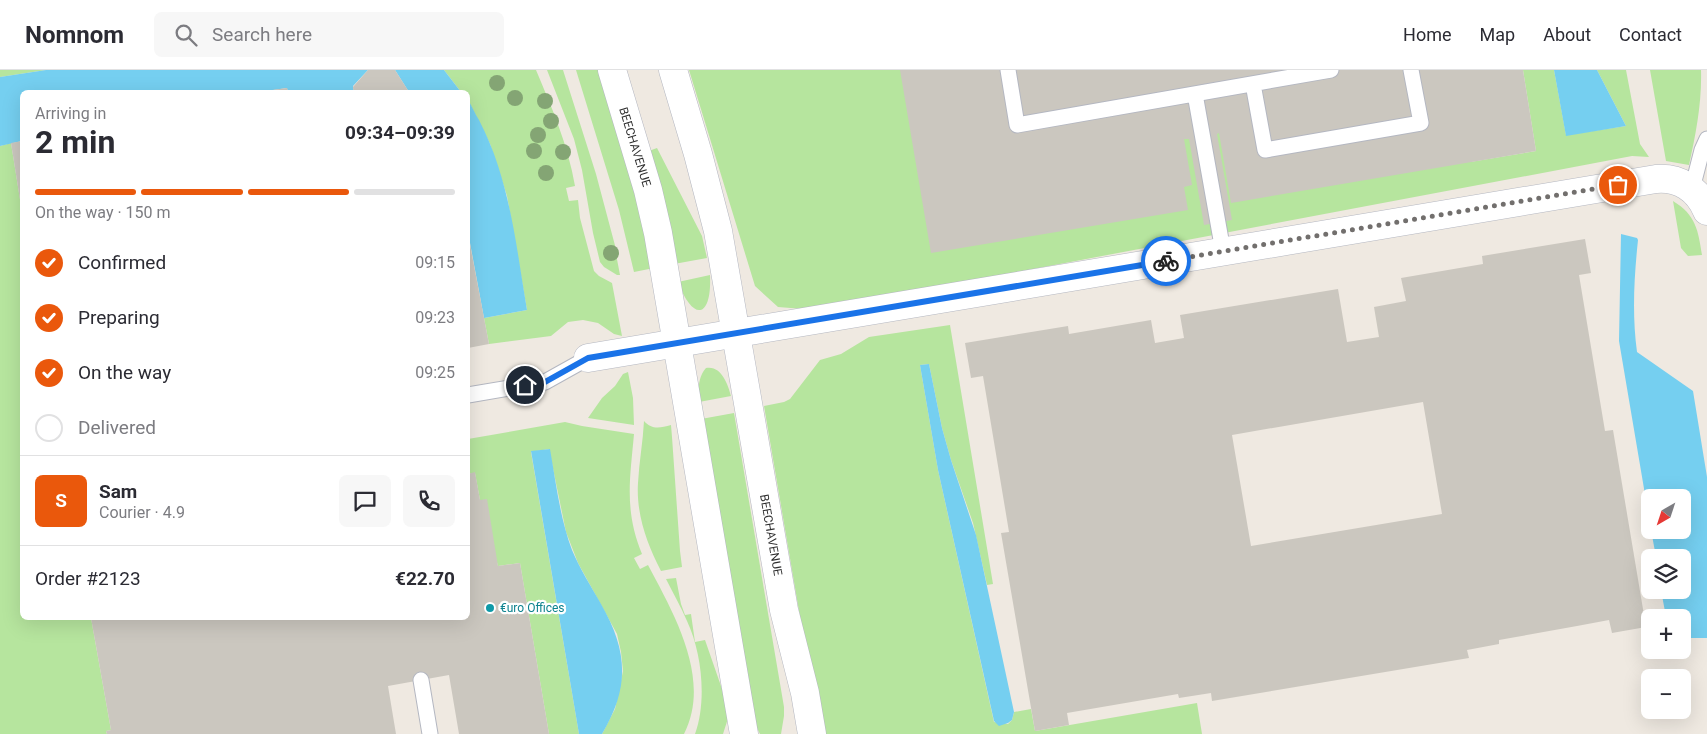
<!DOCTYPE html>
<meta charset="utf-8">
<style>
:root{--surface:#fff;--page:#f7f7f7;--text:#2b2b33;--muted:#7c7c81;--line:#e1e1e2;--accent:#ea580c}
body{margin:0;font-family:Roboto,sans-serif;background:var(--page);color:var(--text);height:100vh;display:flex;flex-direction:column;font-size:19px;white-space:nowrap}
*{box-sizing:border-box;margin:0}
p{font-size:16px;color:var(--muted)}
.icon{flex:none;width:28px;height:28px;fill:none;stroke:currentColor;stroke-width:2;stroke-linecap:round;stroke-linejoin:round}
.map{position:relative;flex:1;overflow:hidden}
.side{position:absolute;left:20px;top:20px;width:450px;height:530px;display:flex;flex-direction:column;background:var(--surface);border-radius:8px;box-shadow:0 5px 20px #0002}
.side>*{flex:none}
.needle{width:32px;rotate:219deg}
.tools{position:absolute;left:1641px;top:419px;display:grid;gap:10px}
.tools a{display:grid;place-items:center;width:50px;height:50px;border-radius:8px;background:var(--surface);box-shadow:0 5px 20px #0002;font-size:25px}
.pin{position:absolute;display:grid;place-items:center;width:42px;height:42px;color:#fff;margin:-21px;border:2px solid #fff;border-radius:50%;box-shadow:0 1px 5px #0007}
.courier{position:absolute;display:grid;place-items:center;width:50px;height:50px;margin:-25px;border:4px solid #1a73e8;border-radius:50%;background:#fff;color:#222;box-shadow:0 1px 6px #0007}
.summary em{font-style:normal;font-weight:700}
.summary div{display:flex;flex-direction:column-reverse}
.summary{display:flex;align-items:center;justify-content:space-between;height:85px;padding:0 15px}
h1{font-size:32px;font-weight:700;line-height:38px}
.bar{display:grid;grid-template-columns:repeat(4,1fr);gap:8px 5px;align-content:center;height:60px;padding:0 15px}
.bar i{height:6px;border-radius:4px;background:var(--line)}
.bar .on{background:var(--accent)}
.bar p{grid-column:span 4}
.line{display:flex;align-items:center;gap:12px;padding:0 15px;border-top:1px solid var(--line)}
.line div{flex:1}
.round{display:grid;place-items:center;flex:none;width:52px;height:52px;border-radius:8px;background:var(--page)}
ol{padding:0 15px;list-style:none}
li{display:flex;align-items:center;gap:15px;height:55px}
li p{margin-inline-start:auto}
li .icon{padding:5px;border-radius:50%;background:var(--accent);color:#fff;stroke-width:4}
li:last-child{color:var(--muted)}
li i{width:28px;height:28px;border:2px solid var(--line);border-radius:50%}
header{display:flex;align-items:center;gap:30px;box-sizing:border-box;height:70px;padding:0 25px;background:var(--surface);border-bottom:1px solid var(--line)}
header strong{font-size:24px}
nav{display:flex;gap:28px;margin-inline-start:auto;font-size:18px}
.search{width:350px;height:45px;background:var(--page);display:flex;align-items:center;gap:12px;box-sizing:border-box;padding:0 18px;border-radius:8px;color:var(--muted);font-size:19px}
.map>svg:first-child{display:block}
.green{fill:#b6e59e}
.water{fill:#75cff0}
.building{fill:#cbc7bf;fill-rule:evenodd}
.lines{fill:none;stroke-linecap:round;stroke-linejoin:round}
.service-casing{stroke:#b4b7c1;stroke-width:17}
.minor-casing{stroke:#b4b7c1;stroke-width:29}
.tertiary-casing{stroke:#b4b7c1;stroke-width:29}
.service{stroke:#fff;stroke-width:15}
.minor{stroke:#fff;stroke-width:28}
.tertiary{stroke:#fff;stroke-width:28}
.tree{fill:#84a574}
.done{stroke:#726f6d;stroke-width:5;stroke-dasharray:0 9}
.route{stroke:#1a73e8;stroke-width:6}
.culture-dot{fill:#0f9aa8;stroke:#fff;stroke-width:2}
.labels{text-anchor:middle;dominant-baseline:central;stroke-width:4.5;stroke-linejoin:round;paint-order:stroke}
.street-label{font-size:12px;fill:#2e2e2e;stroke:#fff}
.culture-label{font-size:12px;fill:#0d838f;stroke:#fff;text-anchor:start}
</style>
<header>
<strong>Nomnom</strong>
<div class="search"><svg class="icon" aria-label="search" viewBox="0 0 24 24"><circle cx="10" cy="10" r="6"/><path d="M15 15l6 6"/></svg>Search here</div>
<nav><a>Home</a><a>Map</a><a>About</a><a>Contact</a></nav>
</header>
<div class="map">
<svg width="1707" height="664" viewBox="0 0 1707 664">
<rect width="100%" height="100%" fill="#efe9e1"/>
<path class="green" d="M0,0H46L0,7Z
M444,0H536C552,38 568,75 575,116L566,118L569,131L578,130L580,148L594,201L599,206L612,213L622,266L614,264L598,253L583,250L568,252L551,266L489,274L484,248L527,240L507,126L490,74L468,30V22H461Z
M547,0H563L596,104L617,183L616,184L620,205H617L604,197L600,192L593,163L582,100L574,69Z
M576,0H600L640,131L654,198L634,202L619,140Z
M689,0H1454L1470,92L1536,81L1523,0H1554L1566,65L1626,56L1597,0H1626L1640,74L1649,87L1632,86L816,240L778,237L755,216Z
M1650,0H1701C1702,32 1696,64 1689,95L1666,91Z
M11,73L22,142V548H91L111,660L106,661L107,664H0V76Z
M657,78L702,166L707,188L674,194L646,82Z
M1673,131C1696,145 1698,160 1702,185L1688,186L1681,178Z
M710,205C712,249 693,252 678,212Z
M950,255L993,514L987,515L973,453L951,390L942,358L929,294L920,295L938,400L994,652L1008,654L1012,650L1014,642L1031,639L1035,661L1197,633L1202,664H820L764,336L784,332L790,329L820,290L841,284L869,267Z
M706,298C721,295 728,314 731,326L699,332C698,320 698,307 706,298Z
M628,302L633,328L634,355L588,348L602,328L615,316L623,304Z
M734,343L784,637V646L781,664H760L754,652L701,349Z
M644,351C652,360 660,358 671,355L672,367L680,481L682,497L661,501C647,474 636,444 638,413C639,392 643,372 644,351Z
M565,352L582,356L634,364C630,409 624,440 642,484L634,488L640,499L648,495C674,544 712,609 684,664H602L615,639L623,601L621,582L617,564L578,493L566,462L549,379L531,382L579,664H549L520,493L498,496L480,430L475,403L468,404V369Z
M676,508L681,534L685,545L691,544L695,572L705,570L730,642L723,664H695C707,631 702,583 687,551C681,537 673,523 666,509Z"/>
<path class="water" d="M46,0H368L353,16L354,22H288L287,18L259,22H22V71L0,76V7Z
M395,0H444L461,22H409Z
M1554,0H1597L1626,56L1566,66Z
M468,30C472,36 475,44 479,50C510,109 516,176 527,240L484,248L468,162Z
M1621,164L1637,168L1638,170C1634,208 1632,245 1637,282L1693,321L1707,407V568H1691L1683,564L1682,548L1666,547L1661,520H1682V488L1656,487L1651,460H1682V428H1650V454L1619,271Z
M929,294L942,358L951,390L976,465L1014,642L1012,650L1008,653L999,656L994,651L938,400L920,295Z
M550,379C556,413 560,448 572,480C580,499 591,516 601,534C628,581 630,617 602,664H579L531,381Z"/>
<path class="building" d="M368,0H395L409,22H354L353,17Z
M900,0H1523L1536,81L1231,133L1219,63L1217,64L1232,150L1204,155L1189,69H1184L1192,115L1184,117L1188,140L931,183Z
M287,18L288,22H265V21Z
M22,71V136H21L11,73Z
M468,164L489,274L468,278Z
M1585,169L1591,203L1579,205L1605,361L1613,360L1646,557L1612,563L1609,550L1577,556L1499,570V574L1467,580L1469,588L1212,631L1211,623L1179,628L1178,624L1067,643L1069,655L1035,661L1001,463L1009,462L983,306L971,308L965,273L1068,256L1069,264L1151,250L1155,273L1184,268L1180,245L1338,219L1347,272L1379,267L1374,237L1406,231L1401,208L1483,194L1482,186ZM1423,332L1442,444L1251,476L1232,365Z
M475,402L480,430L487,429L498,496L520,493L549,664H459L449,605L388,616L396,664H107L106,661L111,660L91,548H468V404Z"/>
<g class="lines">
<g class="service-casing">
<path id="service" d="M1008,0L1017,55L1331,0
M1253,14L1265,80L1421,53L1411,0
M1195,24L1223,181
M1692,119L1702,80L1707,69
M468,325L545,312L588,288
M421,610L430,664"/>
</g>
<g class="minor-casing">
<path id="minor" d="M588,288L1656,109C1679,107 1698,119 1707,141"/>
</g>
<g class="tertiary-casing">
<path id="tertiary" d="M612,0L648,120L658,163L744,664
M673,0L698,84L718,161L784,540L805,623L812,664"/>
</g>
<use href="#service" class="service"/>
<use href="#minor" class="minor"/>
<use href="#tertiary" class="tertiary"/>
</g>
<g class="tree">
<circle cx="497" cy="13" r="8"/>
<circle cx="515" cy="28" r="8"/>
<circle cx="545" cy="31" r="8"/>
<circle cx="551" cy="51" r="8"/>
<circle cx="538" cy="65" r="8"/>
<circle cx="534" cy="81" r="8"/>
<circle cx="563" cy="82" r="8"/>
<circle cx="546" cy="103" r="8"/>
<circle cx="611" cy="183" r="8"/>
</g>
<g class="lines">
<path class="done" d="M1166,191L1618,115"/>
<path class="route" d="M525,315L545,312L588,288L1166,191"/>
</g>
<circle class="culture-dot" cx="490" cy="538" r="5"/>
<g class="labels">
<g class="street-label">
<text transform="translate(635 77) rotate(73)">BEECHAVENUE</text>
<text transform="translate(771 465) rotate(80)">BEECHAVENUE</text>
</g>
<g class="culture-label">
<text x="500" y="538">€uro Offices</text>
</g>
</g>
</svg>
<div class="tools">
<a><svg class="needle" viewBox="-14 -14 28 28"><path d="M0-13l5 13h-10z" fill="#e53935"/><path d="M0 13l5-13h-10z" fill="#7c7c81"/></svg></a>
<a><svg class="icon" aria-label="layers" viewBox="0 0 24 24"><path d="M12 4l9 5-9 5-9-5zM3 14l9 5 9-5"/></svg></a>
<a>+</a>
<a>−</a>
</div>
<div class="pin" style="left:1618px;top:115px;background:#ea580c"><svg class="icon" aria-label="bag" viewBox="0 0 24 24"><path d="M5 8h14l-1 12H6zM9 8a3 3 0 0 1 6 0"/></svg></div>
<div class="pin" style="left:525px;top:315px;background:#1f2937"><svg class="icon" aria-label="home" viewBox="0 0 24 24"><path d="M3 11l9-7 9 7M6 9v11h12V9"/></svg></div>
<div class="courier" style="left:1166px;top:191px"><svg class="icon" aria-label="bike" viewBox="0 0 24 24"><circle cx="6" cy="16" r="4"/><circle cx="18" cy="16" r="4"/><path d="M6 16l4-8h5l3 8M10 8l3 8H6M13 5h3"/></svg></div>
<section class="side">
<div class="summary"><div><h1>2 min</h1><p>Arriving in</p></div><em>09:34–09:39</em></div>
<div class="bar"><i class="on"></i><i class="on"></i><i class="on"></i><i></i><p>On the way · 150 m</p></div>
<ol>
<li><svg class="icon" aria-label="check" viewBox="0 0 24 24"><path d="M5 12l5 5 9-10"/></svg>Confirmed<p>09:15</p></li>
<li><svg class="icon" aria-label="check" viewBox="0 0 24 24"><path d="M5 12l5 5 9-10"/></svg>Preparing<p>09:23</p></li>
<li><svg class="icon" aria-label="check" viewBox="0 0 24 24"><path d="M5 12l5 5 9-10"/></svg>On the way<p>09:25</p></li>
<li><i></i>Delivered</li>
</ol>
<div class="line" style="height:90px"><b class="round" style="background:var(--accent);color:#fff">S</b><div><b>Sam</b><p>Courier · 4.9</p></div><a class="round"><svg class="icon" aria-label="chat" viewBox="0 0 24 24"><path d="M4 5h16v11H9l-5 4z"/></svg></a><a class="round"><svg class="icon" aria-label="phone" viewBox="0 0 24 24"><path d="M5 4h4l2 5-3 2q2 4 5 5l2-3 5 2v4C11 20 4 13 5 4z"/></svg></a></div>
<div class="line" style="height:65px"><div>Order #2123</div><b>€22.70</b></div>
</section>
</div>
